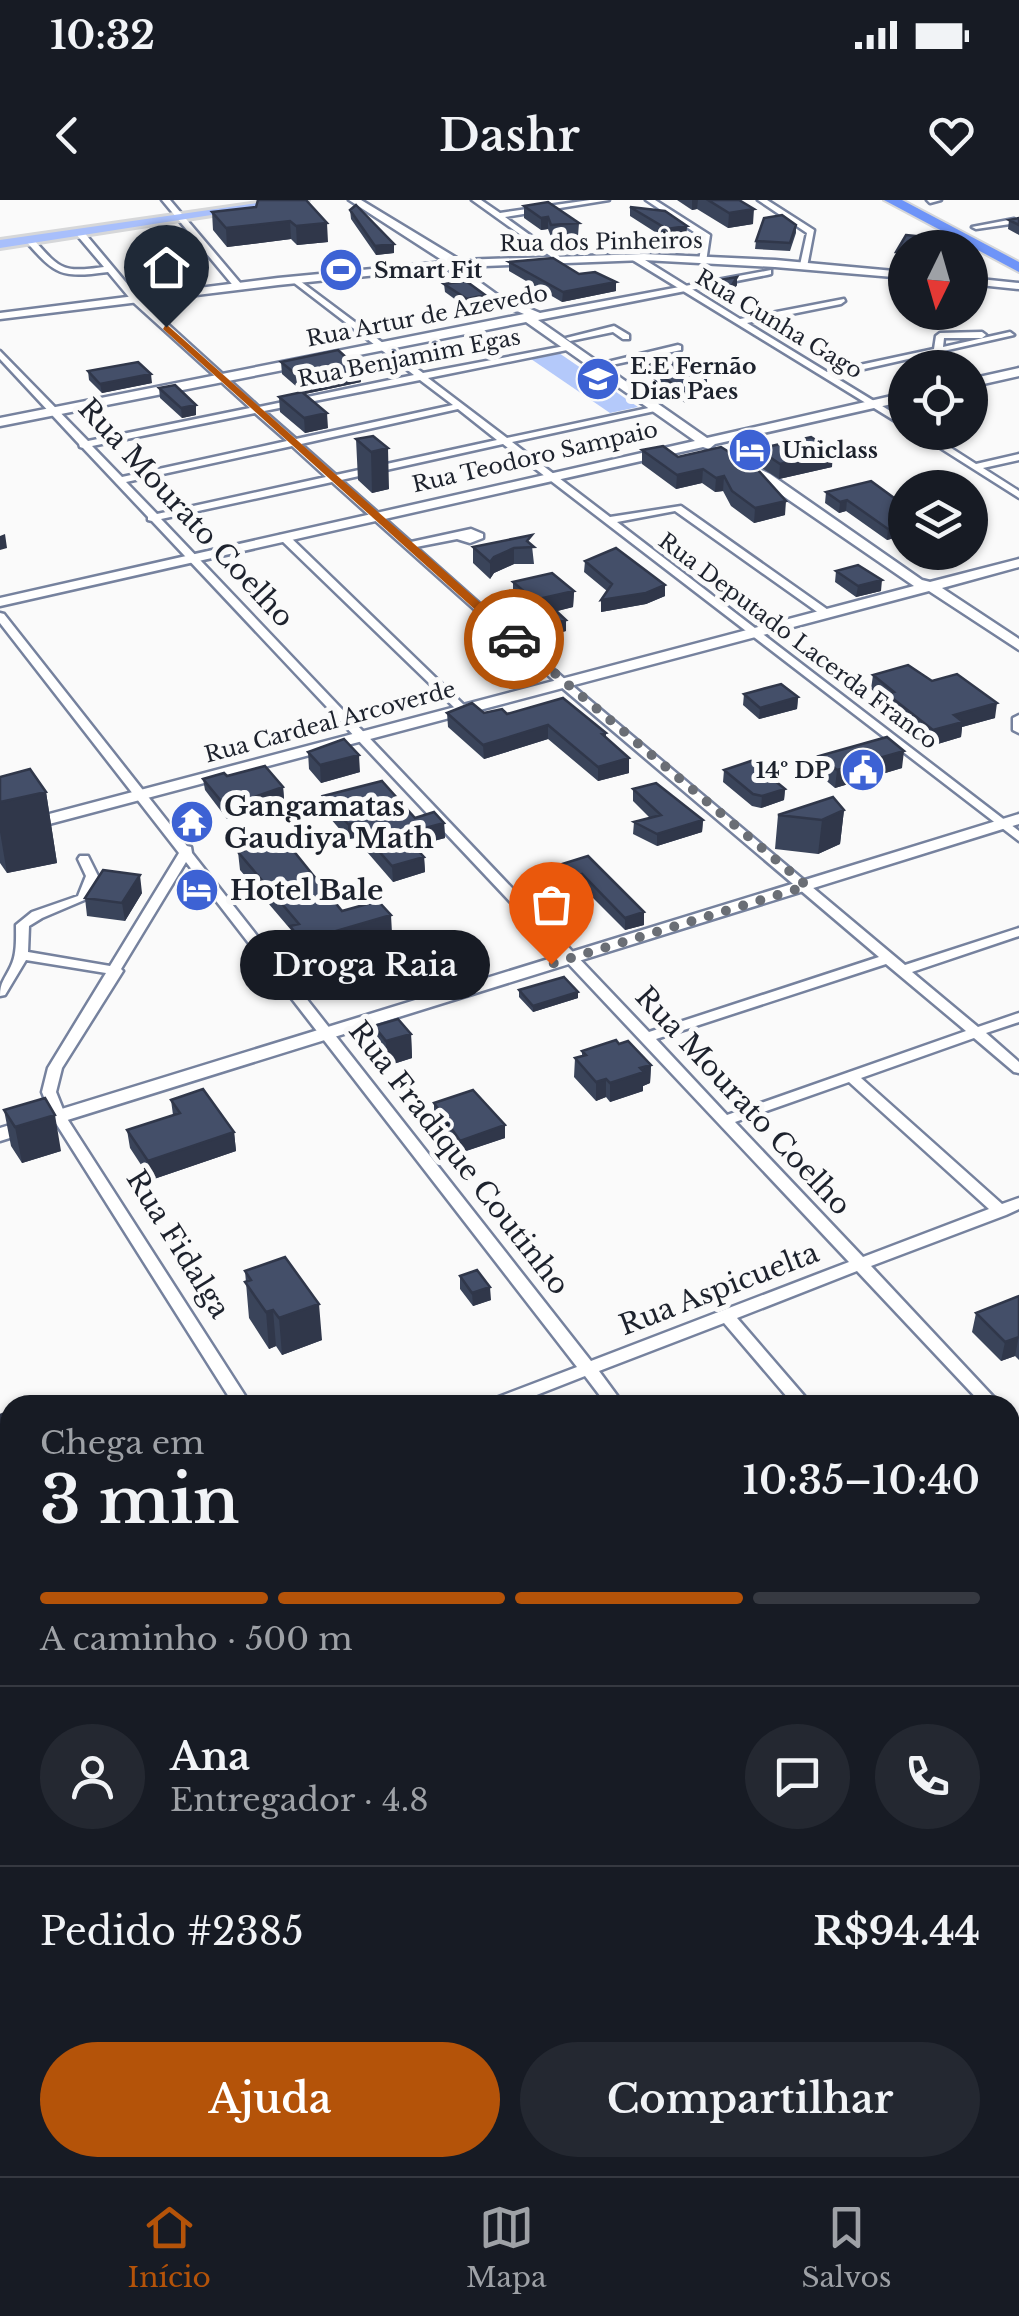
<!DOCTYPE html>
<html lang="pt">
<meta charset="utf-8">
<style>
:root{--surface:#171b24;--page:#242831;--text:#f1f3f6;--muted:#9ea1a6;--line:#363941;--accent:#b45309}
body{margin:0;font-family:"Libre Baskerville",serif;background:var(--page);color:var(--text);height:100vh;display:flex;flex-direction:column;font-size:38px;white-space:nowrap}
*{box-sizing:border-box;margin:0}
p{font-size:32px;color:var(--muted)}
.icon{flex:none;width:55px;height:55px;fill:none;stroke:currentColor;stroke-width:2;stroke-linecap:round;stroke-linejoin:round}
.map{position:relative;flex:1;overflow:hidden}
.drawer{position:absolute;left:0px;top:1195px;width:1020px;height:782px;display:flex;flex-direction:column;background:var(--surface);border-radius:30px 30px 0 0;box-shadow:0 2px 8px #0004}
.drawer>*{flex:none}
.needle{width:65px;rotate:185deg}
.buttons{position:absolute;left:888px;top:30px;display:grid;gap:20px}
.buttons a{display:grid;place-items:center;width:100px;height:100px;border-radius:50%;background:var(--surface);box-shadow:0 2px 8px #0004;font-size:50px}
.pin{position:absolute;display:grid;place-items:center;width:85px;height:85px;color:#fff;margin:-102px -42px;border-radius:50% 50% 50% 0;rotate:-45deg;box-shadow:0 0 10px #0007}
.pin .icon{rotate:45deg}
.courier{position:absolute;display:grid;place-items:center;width:100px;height:100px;margin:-50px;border:8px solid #b45309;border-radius:50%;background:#fff;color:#222;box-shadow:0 2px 12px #0007}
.bubble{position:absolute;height:70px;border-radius:35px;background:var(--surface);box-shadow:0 2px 8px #0004;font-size:32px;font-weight:600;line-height:70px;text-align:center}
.headline em{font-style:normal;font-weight:600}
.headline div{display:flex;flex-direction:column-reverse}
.headline{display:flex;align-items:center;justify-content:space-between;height:170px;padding:0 40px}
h1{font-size:65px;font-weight:600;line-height:75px}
.bar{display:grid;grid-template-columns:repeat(4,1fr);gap:15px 10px;align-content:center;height:120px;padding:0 40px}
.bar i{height:12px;border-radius:8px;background:var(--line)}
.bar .active{background:var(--accent)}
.bar p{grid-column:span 4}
.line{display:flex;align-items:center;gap:25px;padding:0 40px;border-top:2px solid var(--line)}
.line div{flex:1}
.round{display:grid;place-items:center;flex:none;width:105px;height:105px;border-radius:52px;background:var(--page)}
.button{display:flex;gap:20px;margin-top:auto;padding:20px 40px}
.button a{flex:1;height:115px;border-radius:60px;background:var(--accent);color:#fff;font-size:40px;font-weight:600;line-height:115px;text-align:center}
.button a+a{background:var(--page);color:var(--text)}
.status{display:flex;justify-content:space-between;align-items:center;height:70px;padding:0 50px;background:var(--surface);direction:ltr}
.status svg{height:28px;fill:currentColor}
header{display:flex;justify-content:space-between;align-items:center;height:130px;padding:0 40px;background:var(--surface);font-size:45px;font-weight:600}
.tabs{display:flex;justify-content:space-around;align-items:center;height:140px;border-top:2px solid var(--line);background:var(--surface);font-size:28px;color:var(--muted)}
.tabs a{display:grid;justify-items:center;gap:5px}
.tabs .active{color:var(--accent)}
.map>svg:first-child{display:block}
.green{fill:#b4c9fa}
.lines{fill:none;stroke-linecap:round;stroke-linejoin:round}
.street-casing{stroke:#76829e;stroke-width:5}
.secondary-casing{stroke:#76829e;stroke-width:5}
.primary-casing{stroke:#d6d7d9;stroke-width:6}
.highway-casing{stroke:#d6d7d9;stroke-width:4}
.street{fill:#fff;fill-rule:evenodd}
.secondary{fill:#fff;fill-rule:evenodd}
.primary{fill:#a8bffb;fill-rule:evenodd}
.highway{fill:#6e94f8;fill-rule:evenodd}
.wall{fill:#3a445a}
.shaded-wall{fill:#30374a}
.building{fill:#444f69;stroke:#30374a;stroke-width:2.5}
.route{fill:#b45309}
.done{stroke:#6a6e75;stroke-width:10;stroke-dasharray:0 18}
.labels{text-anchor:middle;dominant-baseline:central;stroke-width:10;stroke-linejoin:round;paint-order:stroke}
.far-street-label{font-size:22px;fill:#1d222d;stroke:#fafafa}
.far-poi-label{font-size:22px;font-weight:bold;fill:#1d222d;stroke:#fafafa;text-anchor:start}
.street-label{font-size:28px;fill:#1d222d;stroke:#fafafa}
.poi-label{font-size:28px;font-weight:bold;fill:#1d222d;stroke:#fafafa;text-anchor:start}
</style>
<div class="status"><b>10:32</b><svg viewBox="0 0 49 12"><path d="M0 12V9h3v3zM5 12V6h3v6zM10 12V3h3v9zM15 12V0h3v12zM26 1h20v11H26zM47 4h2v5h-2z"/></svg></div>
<header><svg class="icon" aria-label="back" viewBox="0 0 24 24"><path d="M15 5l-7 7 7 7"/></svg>Dashr<svg class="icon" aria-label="heart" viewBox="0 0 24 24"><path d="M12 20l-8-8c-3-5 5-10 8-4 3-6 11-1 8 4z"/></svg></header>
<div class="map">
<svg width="1019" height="1976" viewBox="0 0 1019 1976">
<rect width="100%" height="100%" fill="#fafafa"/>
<path class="green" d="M559,153L638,207L610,213L531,159Z"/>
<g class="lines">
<g class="street-casing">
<path id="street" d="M162,0H170L242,85V89H236Z
M472,0H481L500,13L590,0H609L505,17L559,56L560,58L556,60Z
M646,0H655L710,35L706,62L699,60L703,38Z
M758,0H767L814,30L807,67L800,65L807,33Z
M927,0H941L930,3Z
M1014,19L1017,23L976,29L972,27Z
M76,30H82L139,98L259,207L414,175L293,82L292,80L296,78L423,173L570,145V149L567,150L428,178L507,238L658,206V210L655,211L512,242L610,317L681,306L831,412V416H823L675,311L617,322L1019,631V641L503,244L341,280L411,342L471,329L483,334V338L470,343L457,339L416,347L568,482L905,765L1019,728V736L912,772L978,827L1019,813V822L986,833L1019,862V873L1014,872L974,838L861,878L1002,1004L1019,998V1009L1006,1015L871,1066L1001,1205H983L857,1071L737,1118L812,1205H794L724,1123L599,1171L624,1205H607L585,1176L511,1205H486L488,1201L577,1167L186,662L121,769L123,771L62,868L56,892L66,917L251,1205H234L52,917L42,892L48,868L106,773L26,760L5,795L0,796C0,782 5,779 11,766C17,754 16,738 16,725L32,712L78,696L86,676L78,659L80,656H88L98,676L89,698L42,718L29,726L28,752L110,766L179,653L0,423V413L4,414L187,646L191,647L192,653L591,1161L849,1062L152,321L148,320V317L83,248L80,247L79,244L0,159V151L88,241L250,208L133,102L108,72C61,78 56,76 25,40L32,38C60,69 61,73 104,67L76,34ZM420,180L453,205L296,239L264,211ZM458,209L497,240L336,275L301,244ZM255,213L287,241L122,277L92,246ZM292,246L326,277L157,314L126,282ZM332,282L560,486L879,757L649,832L161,319ZM886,764L966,831L727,915L656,839ZM849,882L989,1009L863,1057L735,922Z
M631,55H637L740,119L844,99L845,101L841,104L747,123L827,172L934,149L936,136L940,133L982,132L986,135L982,138H944L943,147L1010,132L1014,135L833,176L905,220V227L631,59Z
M614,126L629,135V139H623L613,132L570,141L566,138Z
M678,145L681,146V150L607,166L603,163Z
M915,232H926L976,264L1019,254V260L983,268L1019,291V298Z
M280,335H288L467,508V512H459L280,339Z
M1019,515V533L1013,530V518Z
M1010,1217L1019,1222V1238L1010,1233Z
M10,1386V1401L0,1404V1389Z
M1010,1436L1019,1441V1461L1010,1456Z
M0,1491L7,1494L10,1500V1529L3,1527L0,1520Z
M10,1610V1628L0,1632V1614Z
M1019,1616V1635L1010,1639V1620Z
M1010,1703L1019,1708V1732L1010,1727Z
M10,1835V1856L0,1860V1839Z
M196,1968H219L222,1976H199Z
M319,1968H355L351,1976H316Z
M699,1968H722L726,1976H702Z"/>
</g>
<g class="secondary-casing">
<path id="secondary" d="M349,0H361L460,60L644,54L775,60L905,72V78L775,67L644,60L459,67L499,96L540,113L771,70V74L767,75L538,120L707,238L905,193V201L715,244L709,249L703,247L0,406V398L695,241L526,122L0,226V218L524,114L491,100L446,68L278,85L0,119V113L278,78L445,62Z
M970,78L1019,83V89L970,84Z
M1019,168V176L970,187V179Z
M736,263H746L770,274L922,380L930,382L1019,359V367L942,388L1019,439V450L929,391L0,637V627L914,386L760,280L736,269Z
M1019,614V624L0,941V928Z"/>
</g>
<g class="primary-casing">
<path id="primary" d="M278,0H308L0,48V40Z"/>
</g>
<g class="highway-casing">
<path id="highway" d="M884,0H902L1019,62V72Z"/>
</g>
<use href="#street" class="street"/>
<use href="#secondary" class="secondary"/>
<use href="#primary" class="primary"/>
<use href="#highway" class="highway"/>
</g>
<path class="wall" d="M258,0L328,42L297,45L291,39L227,47L213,30L212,12L256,7Z
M677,0H739L753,24L728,28L697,9L692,10Z
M524,6L579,23L578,36L551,37L548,29L541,30L524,18Z
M630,7L687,26L686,35L666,39L630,16Z
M350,10L394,44V53L376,55L351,19Z
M1019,18V35L1008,29L1009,20Z
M796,25V33L790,51L755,49L756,41Z
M905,48V66L895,65L896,52Z
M509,62L579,74L616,91L562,102L509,71Z
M444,84L485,95V103L467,108L445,92Z
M737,85L727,100L710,95L711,87Z
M281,162L361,182L305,194L282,174Z
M647,165L707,177V184L712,187L711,197L685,203L647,175Z
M88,171L152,183L102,193L89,180Z
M159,188L196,205V215L182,218L160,198Z
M279,197L328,228L305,233L280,212Z
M373,236L389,289L372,293L358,280L356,239Z
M721,247L785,315L754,323L731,306L723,291L715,292L702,283L676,289L642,264V250L678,257Z
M758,249L832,267L779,279L757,265Z
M826,292L905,306V335L887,340L846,311L839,313L825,303Z
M532,346L534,364H514L494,373L490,379L473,363V347Z
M585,361L665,396L646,404L601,412L607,391L584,372Z
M836,371L881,391L856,397L835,382Z
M513,382L574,391L573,407L557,411L566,431L542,437L529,425V414H531L513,398Z
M873,475L932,481L995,518L962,527L961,537L931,546L885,509L886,502L871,489Z
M744,494L798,497L797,509L759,519L743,505Z
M447,513L507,514L606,533V537L629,573L598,581L548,539L484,559L448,527Z
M308,552L360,572L321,583L309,569Z
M819,556L902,568L835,588L817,573Z
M724,570L785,589L784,600L761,608L752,606L723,582Z
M227,576L283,587L284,599L227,619L205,590L203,579Z
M0,577L46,592L57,663L7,673L0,663Z
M633,589L703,620L702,632L657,646L633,634L634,622L650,618L633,601Z
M323,596L415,618L444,623L445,638L414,646L424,657L425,672L393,682L355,638L348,639L324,611Z
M844,610L840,644L818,654L775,649L778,615Z
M238,652L342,711L392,733L303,759L292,744L291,730L240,670Z
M588,656L644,725L625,730L582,687L543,698L530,686V674Z
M142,693L125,721L87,716L85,698Z
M519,790L578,792V798L533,812L519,797Z
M374,826L411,834L412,858L387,866L375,851Z
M619,844L651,865L650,883L643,886V891L610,902L606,897L596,901L574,877L575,858L582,856V851Z
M171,900L234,932L236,951L151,980L130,948L127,930L173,915Z
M434,903L505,925V938L460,953L434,916Z
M4,910L61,951L22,963L11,946Z
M245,1071L322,1140L282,1155L276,1146L269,1149L249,1118Z
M460,1076L491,1100L473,1106L460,1089Z
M1019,1096V1160L1015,1156L1001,1161L972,1132L976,1113Z
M10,1273V1335L0,1318V1277Z"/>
<path class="shaded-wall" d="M692,0H698L697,9L692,10Z
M754,9L753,24L728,28L729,13Z
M548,17V29L541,30V18Z
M290,21L291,39L227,47L226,28Z
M327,23L328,42L297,45L296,26Z
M687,26L686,35L666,39L667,29Z
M394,44V53L376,55L375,46Z
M737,77V85L727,100L728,92Z
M616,82V91L562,102L563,92Z
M485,95V103L467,108V99Z
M360,170L361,182L305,194L304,181Z
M151,174L152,183L102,193L100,184Z
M712,187L711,197L685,203V193Z
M196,205V215L182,218L181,208Z
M327,213L328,228L305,233L304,218Z
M388,248L389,289L372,293L371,252Z
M833,251L832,267L779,279L780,264Z
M703,269L702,283L676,289L677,275Z
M724,276L723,291L715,292L716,278Z
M847,300L846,311L839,313L840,302Z
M786,301L785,315L754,323L755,308Z
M905,325V335L887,340L888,329Z
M5,334L7,348L0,350V336Z
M514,348V364L494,373L490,379V362L494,357Z
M882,380L881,391L856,397L858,386Z
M665,385V396L646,404L601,412V400Z
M574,391L573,407L534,417V400Z
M566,420V431L542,437V426Z
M798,497L797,509L759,519L760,508Z
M997,503L995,518L962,527L961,537L931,546L933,530L954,515Z
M548,525V539L484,559L483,545Z
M904,551L902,568L835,588L837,570Z
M359,555L360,572L321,583L320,565Z
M629,558V573L598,581V567Z
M283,587L284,599L227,619L226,607Z
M785,589L784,600L761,608L762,596Z
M46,592L57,663L7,673L0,632V602Z
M844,610L840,644L818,654L822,620Z
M703,620L702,632L657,646V634Z
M354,623L355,638L348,639V624Z
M444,623L445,638L404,649L403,634Z
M424,657L425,672L393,682L392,666Z
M582,674V687L543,698V686Z
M140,675L142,693L125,721L122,703Z
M644,712V725L625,730V718Z
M391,715L392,733L303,759L302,741Z
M578,792V798L533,812V806Z
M411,834L412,858L387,866L386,841Z
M651,865L650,883L643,886V891L610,902V883Z
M606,879V897L596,901V882Z
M55,915L61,951L22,963L15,927Z
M505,925V938L460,953V941Z
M234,932L236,951L151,980L148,961Z
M490,1087L491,1100L473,1106L472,1093Z
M319,1104L322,1140L282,1155L279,1118Z
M273,1110L276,1146L269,1149L266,1112Z
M1019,1136L1015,1156L1001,1161L1005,1142Z
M10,1230V1270L0,1273V1233Z
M110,1968H137L119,1976H92Z"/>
<path class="building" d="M258,0H306L327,23L296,26L290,21L226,28L212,12L256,7Z
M708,0H739L754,9L729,13Z
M548,2L579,23L551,25L548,17L541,18L524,6Z
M356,5L394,44L375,46L350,10Z
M630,7L665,11L687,26L667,29Z
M782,15L796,25L790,43L756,41L764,18Z
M1019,18V25L1009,20Z
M906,35L936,38L930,48H905V52H896Z
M553,58L579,74L595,72L616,82L563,92L509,62Z
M737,77L728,92L711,87L715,81Z
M466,81L485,95L467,99L444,84Z
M338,150L360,170L304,181L281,162Z
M677,159L707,177L699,179L712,187L685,193L647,165Z
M138,162L151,174L100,184L88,171Z
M175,185L196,205L181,208L159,188Z
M302,192L327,213L304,218L279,197Z
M373,236L388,248L371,252L356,239Z
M811,237L833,251L780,264L758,249Z
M663,246L678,257L721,247L758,270L786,301L755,308L732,291L724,276L716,278L703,269L677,275L642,250Z
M871,281L905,306V325L888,329L847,300L840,302L826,292Z
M532,335L527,341L534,347L514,348L494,357L490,362L473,347Z
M616,348L665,385L646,393L601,400L612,384L585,361Z
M858,365L882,380L858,386L836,371Z
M552,373L574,391L534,400L513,382Z
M553,408L566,420L542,426L529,414Z
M908,465L932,481L957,474L997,503L954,515L963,522L933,530L887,494L894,492L873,475Z
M781,484L798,497L760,508L744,494Z
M563,498L606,533L602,534L629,558L598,567L548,525L483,545L447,513L472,503L484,513L502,509L507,514Z
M887,537L904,551L837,570L819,556Z
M344,539L359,555L320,565L308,552Z
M751,561L785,589L762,596L753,594L724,570Z
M265,566L283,587L226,607L203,579L224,573L227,576Z
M30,569L46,592L0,602V577Z
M382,581L415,618L434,612L444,623L403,634L424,657L392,666L354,623L348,624L323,596Z
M656,583L703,620L657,634L634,622L661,615L633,589Z
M833,597L844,610L822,620L778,615Z
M284,639L342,711L378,701L391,715L302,741L290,726L299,724L238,652Z
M588,656L644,712L625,718L582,674L543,686L530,674Z
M103,670L140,675L122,703L85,698Z
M564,777L578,792L533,806L519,790Z
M398,819L411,834L386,841L374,826Z
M616,840L619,844L628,841L651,865L640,868L644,872L610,883L606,879L596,882L575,858L586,855L582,851Z
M203,889L234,932L148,961L127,930L180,913L171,900Z
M473,890L505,925L460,941L434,903Z
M45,898L55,915L15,927L4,910Z
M285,1057L319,1104L279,1118L273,1110L266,1112L245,1082L251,1080L245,1071Z
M477,1070L490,1087L472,1093L460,1076Z
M1019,1096V1137L1005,1142L976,1113Z
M10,1211V1230L0,1233V1215Z
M10,1273V1312L0,1295V1277Z
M64,1968H110L92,1976H68Z"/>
<path class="route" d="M166,124L518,436V441H510L163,129Z"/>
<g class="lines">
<path class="done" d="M514,439L807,686L551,764"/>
</g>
<defs>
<g id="stadium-disc" transform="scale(2.25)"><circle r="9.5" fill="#3d62d4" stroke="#fafafa"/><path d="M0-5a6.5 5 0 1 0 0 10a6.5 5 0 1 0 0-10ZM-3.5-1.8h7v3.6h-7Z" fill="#fff"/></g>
<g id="school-disc" transform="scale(2.25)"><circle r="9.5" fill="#3d62d4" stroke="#fafafa"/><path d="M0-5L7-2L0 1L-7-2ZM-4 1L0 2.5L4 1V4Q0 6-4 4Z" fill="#fff"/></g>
<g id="hotel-disc" transform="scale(2.25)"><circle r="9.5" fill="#3d62d4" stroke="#fafafa"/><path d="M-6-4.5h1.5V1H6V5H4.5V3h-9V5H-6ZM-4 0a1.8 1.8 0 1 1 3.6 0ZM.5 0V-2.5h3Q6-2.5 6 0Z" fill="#fff"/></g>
<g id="civic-disc" transform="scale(2.25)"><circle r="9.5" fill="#3d62d4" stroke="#fafafa"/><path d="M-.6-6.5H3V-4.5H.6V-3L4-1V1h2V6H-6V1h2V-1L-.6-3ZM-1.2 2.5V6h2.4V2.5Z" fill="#fff"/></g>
<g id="temple-disc" transform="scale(2.25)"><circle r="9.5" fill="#3d62d4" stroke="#fafafa"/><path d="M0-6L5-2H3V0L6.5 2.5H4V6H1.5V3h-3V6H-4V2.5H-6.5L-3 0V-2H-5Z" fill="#fff"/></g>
</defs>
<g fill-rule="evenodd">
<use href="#stadium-disc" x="341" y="70"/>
<use href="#school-disc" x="598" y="179"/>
<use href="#hotel-disc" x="750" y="250"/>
<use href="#civic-disc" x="863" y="570"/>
<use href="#temple-disc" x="192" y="622"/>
<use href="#hotel-disc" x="197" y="690"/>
</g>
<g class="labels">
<g class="far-street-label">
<text transform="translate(601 42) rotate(-1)">Rua dos Pinheiros</text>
<text transform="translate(427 116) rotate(-11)">Rua Artur de Azevedo</text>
<text transform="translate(779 124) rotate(31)">Rua Cunha Gago</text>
<text transform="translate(409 158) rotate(-11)">Rua Benjamim Egas</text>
<text transform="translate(535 257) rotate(-13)">Rua Teodoro Sampaio</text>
<text transform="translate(798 441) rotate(37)">Rua Deputado Lacerda Franco</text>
<text transform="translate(330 522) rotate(-15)">Rua Cardeal Arcoverde</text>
</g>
<g class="far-poi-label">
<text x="374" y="70">Smart Fit</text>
<text x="630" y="166">E.E Fernão<tspan x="630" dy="25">Dias Paes</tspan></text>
<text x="782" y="250">Uniclass</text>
<text x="830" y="570" text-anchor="end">14º DP</text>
</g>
<g class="street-label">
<text transform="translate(186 313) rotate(47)">Rua Mourato Coelho</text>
<text transform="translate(743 901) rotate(47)">Rua Mourato Coelho</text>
<text transform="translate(459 958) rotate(52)">Rua Fradique Coutinho</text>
<text transform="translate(178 1044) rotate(58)">Rua Fidalga</text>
<text transform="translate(719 1089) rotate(-21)">Rua Aspicuelta</text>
</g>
<g class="poi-label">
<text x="224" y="606">Gangamatas<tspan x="224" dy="32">Gaudiya Math</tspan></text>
<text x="230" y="690">Hotel Bale</text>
</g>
</g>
</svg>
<div class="buttons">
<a><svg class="needle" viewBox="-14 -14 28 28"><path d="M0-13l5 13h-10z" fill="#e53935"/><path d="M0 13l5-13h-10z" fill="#9ea1a6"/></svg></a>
<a><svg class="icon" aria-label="locate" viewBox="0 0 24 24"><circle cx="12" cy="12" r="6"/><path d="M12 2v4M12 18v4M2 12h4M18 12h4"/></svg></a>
<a><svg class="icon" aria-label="layers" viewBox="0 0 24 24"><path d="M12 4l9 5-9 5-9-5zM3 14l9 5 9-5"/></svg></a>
</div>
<div class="pin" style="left:551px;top:764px;background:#ea580c"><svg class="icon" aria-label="bag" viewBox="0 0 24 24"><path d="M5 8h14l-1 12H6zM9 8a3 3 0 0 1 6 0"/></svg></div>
<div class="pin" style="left:166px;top:127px;background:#1f2937"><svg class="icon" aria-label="home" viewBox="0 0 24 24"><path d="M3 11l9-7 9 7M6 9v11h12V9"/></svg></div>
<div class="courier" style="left:514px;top:439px"><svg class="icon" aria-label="car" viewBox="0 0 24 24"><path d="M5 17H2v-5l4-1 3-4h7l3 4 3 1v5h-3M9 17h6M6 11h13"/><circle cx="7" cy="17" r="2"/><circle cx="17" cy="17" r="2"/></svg></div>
<div class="bubble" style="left:240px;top:730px;width:250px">Droga Raia</div>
<section class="drawer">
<div class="headline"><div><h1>3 min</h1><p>Chega em</p></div><em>10:35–10:40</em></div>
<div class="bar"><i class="active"></i><i class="active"></i><i class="active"></i><i></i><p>A caminho · 500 m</p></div>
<div class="line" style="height:180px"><a class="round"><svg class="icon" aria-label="person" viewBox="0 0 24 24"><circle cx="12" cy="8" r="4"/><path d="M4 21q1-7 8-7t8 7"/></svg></a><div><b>Ana</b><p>Entregador · 4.8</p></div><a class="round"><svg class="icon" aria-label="chat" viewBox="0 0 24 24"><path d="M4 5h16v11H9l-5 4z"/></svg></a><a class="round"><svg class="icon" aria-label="phone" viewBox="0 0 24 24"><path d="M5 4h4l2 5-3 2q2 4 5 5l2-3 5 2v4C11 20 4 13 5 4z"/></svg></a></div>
<div class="line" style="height:130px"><div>Pedido #2385</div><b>R$94.44</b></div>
<div class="button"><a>Ajuda</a><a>Compartilhar</a></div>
</section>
</div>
<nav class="tabs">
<a class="active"><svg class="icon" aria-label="home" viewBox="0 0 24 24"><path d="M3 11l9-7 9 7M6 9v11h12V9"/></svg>Início</a>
<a><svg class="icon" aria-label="map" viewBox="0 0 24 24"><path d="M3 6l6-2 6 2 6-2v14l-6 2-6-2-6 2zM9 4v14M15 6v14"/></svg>Mapa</a>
<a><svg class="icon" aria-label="saved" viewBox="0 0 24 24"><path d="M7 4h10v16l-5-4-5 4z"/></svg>Salvos</a>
</nav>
